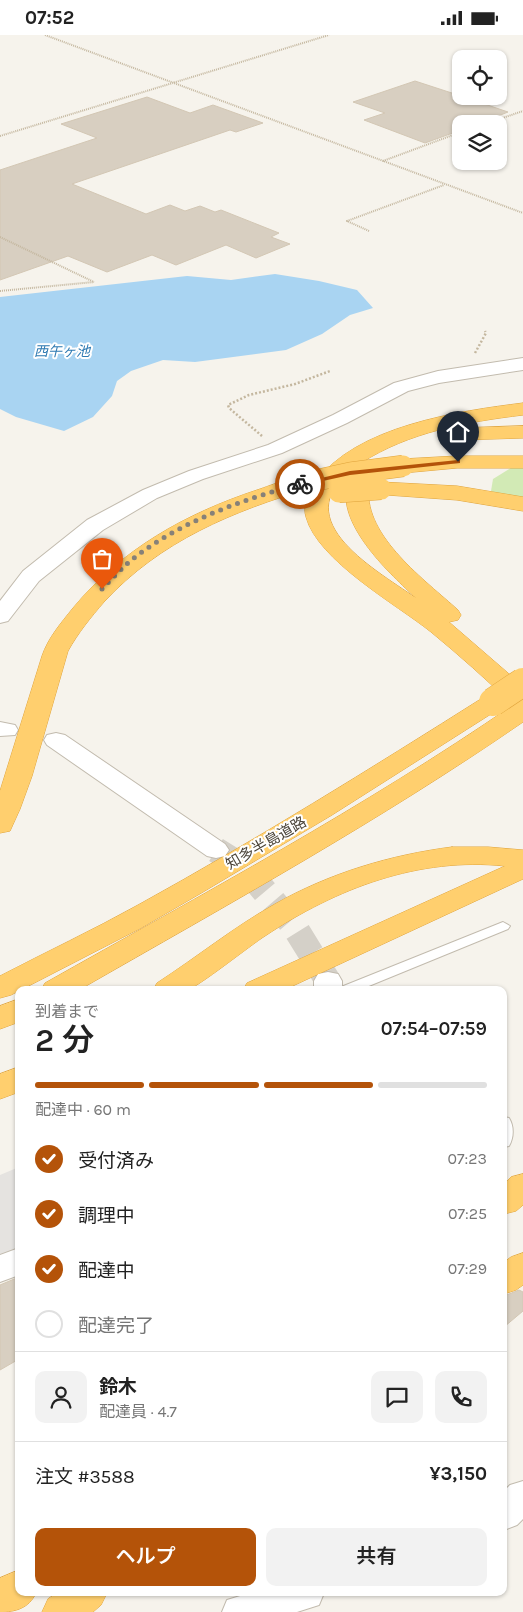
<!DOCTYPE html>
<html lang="ja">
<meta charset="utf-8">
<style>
:root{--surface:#fff;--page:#f2f2f2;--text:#222;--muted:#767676;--line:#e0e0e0;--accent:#b45309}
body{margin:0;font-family:Karla,"Noto Sans JP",sans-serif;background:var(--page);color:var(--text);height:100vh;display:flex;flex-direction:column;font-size:19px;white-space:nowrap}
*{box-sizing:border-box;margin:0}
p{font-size:16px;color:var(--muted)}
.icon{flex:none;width:28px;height:28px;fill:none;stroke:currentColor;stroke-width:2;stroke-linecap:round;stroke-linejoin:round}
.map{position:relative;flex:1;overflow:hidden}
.drawer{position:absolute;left:15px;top:951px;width:492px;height:610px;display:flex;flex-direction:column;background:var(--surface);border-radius:10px;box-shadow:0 1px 4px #0004}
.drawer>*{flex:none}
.controls{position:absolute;left:452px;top:15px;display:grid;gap:10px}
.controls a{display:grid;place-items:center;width:55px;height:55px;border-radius:10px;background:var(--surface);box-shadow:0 1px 4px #0004;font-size:25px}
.pin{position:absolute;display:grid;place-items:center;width:42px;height:42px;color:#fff;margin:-51px -21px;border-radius:50% 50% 50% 0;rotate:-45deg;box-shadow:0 0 5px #0007}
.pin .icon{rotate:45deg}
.courier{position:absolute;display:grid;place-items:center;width:50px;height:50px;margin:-25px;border:4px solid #b45309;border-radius:50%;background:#fff;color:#222;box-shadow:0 1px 6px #0007}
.summary em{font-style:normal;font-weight:600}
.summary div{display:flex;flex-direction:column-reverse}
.summary{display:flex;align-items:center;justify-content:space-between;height:85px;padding:0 20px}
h1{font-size:32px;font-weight:600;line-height:38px}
.bar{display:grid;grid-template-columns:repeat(4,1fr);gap:8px 5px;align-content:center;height:60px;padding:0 20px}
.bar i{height:6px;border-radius:4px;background:var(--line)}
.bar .current{background:var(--accent)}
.bar p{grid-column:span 4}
.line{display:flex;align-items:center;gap:12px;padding:0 20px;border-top:1px solid var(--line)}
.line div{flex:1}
.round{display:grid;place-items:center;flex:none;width:52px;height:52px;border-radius:10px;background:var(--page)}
ol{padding:0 20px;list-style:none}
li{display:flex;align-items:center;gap:15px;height:55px}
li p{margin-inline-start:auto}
li .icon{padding:5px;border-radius:50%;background:var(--accent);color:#fff;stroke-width:4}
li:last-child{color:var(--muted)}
li i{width:28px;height:28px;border:2px solid var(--line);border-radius:50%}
.primary-button{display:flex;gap:10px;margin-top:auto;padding:10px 20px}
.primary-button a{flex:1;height:58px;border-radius:10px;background:var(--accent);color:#fff;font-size:20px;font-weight:600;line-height:58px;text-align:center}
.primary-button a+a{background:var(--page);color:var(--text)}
.status{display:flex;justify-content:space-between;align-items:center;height:35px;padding:0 25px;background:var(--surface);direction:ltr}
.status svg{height:14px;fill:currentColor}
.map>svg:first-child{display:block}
.green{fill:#d2eab5}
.parking{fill:#e5e3e0}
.water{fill:#a9d4f2}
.building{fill:#d8cfc1;stroke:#d3c7b4}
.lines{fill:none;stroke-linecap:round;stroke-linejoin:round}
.street-tunnel{stroke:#d4d0c8;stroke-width:26;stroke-dasharray:26 13;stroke-linecap:butt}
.lane-casing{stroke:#c2bbae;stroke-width:2}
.street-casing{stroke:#c2bbae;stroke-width:2}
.highway-casing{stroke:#e0a43c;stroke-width:1}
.path-far1{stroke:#c4b79f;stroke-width:2;stroke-dasharray:1 1;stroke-linecap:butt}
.path{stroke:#c4b79f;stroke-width:2.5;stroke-dasharray:2 2;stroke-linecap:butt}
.lane{fill:#fff;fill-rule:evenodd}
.street{fill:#fff;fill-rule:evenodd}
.highway{fill:#ffcf6e;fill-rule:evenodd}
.highway-bridge-far1-casing{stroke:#e0a43c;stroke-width:22;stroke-linecap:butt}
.highway-bridge-casing{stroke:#e0a43c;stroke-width:29;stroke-linecap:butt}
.highway-bridge-far1{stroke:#ffcf6e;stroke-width:21}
.highway-bridge{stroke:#ffcf6e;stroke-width:28}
.route{fill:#b45309}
.done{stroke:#878178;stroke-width:5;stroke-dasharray:0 9}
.labels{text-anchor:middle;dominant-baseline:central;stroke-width:4;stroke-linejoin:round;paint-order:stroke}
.far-water-label{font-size:14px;font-style:italic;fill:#2e7ab2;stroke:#fff}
.street-label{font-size:15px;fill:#4b4439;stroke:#fff}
</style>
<div class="status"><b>07:52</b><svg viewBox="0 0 49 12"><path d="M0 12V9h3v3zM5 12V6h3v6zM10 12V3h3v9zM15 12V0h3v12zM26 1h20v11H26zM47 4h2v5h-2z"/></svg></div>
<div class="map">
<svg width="523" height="1577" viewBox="0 0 523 1577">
<rect width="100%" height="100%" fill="#f6f3ec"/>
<path class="green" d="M523,428V471L491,456L493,444L517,429Z"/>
<path class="parking" d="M19,1132V1213L0,1222V1140Z"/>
<path class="water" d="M275,239L319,246L357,255L373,273L350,280L322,299L286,315L195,327L163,325L131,336L117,346L112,361L93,382L64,396L16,382L0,374V262L187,241L231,245Z"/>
<path class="building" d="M415,46L461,61L508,77L478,89H461V95L425,108L364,85L385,78L353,67Z
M147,62L190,78L213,70L263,88L236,97L230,95L72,149L146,179L170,170L185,176L200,171L215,177L221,175L279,198L271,202L290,209L256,223L226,210L176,230L152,220L107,237L68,221L0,245V135L97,103L61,89Z
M19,1242V1324L0,1335V1250Z
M519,1255L523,1257V1276L504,1292V1261Z"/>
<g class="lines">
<path class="street-tunnel" d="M216,815L245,833L294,891L328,946"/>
<g class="lane-casing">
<path id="lane" d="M503,887L510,891L508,894L359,955H339L341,952Z
M504,1082L509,1083C514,1091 514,1102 509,1111L504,1112Z"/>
</g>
<g class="street-casing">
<path id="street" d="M523,323V335L439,348L408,356L347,388L282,418L203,444L157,463L103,495L39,546L8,586L0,588V566L23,536L87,485L143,455L189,436L268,410L333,380L394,348L438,336Z
M0,687L15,690L18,695L15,700L0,701Z
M56,698L65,700L225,809L229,815L225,821L216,823L207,821L47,710L44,705L47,700Z
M328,937L338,939L342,946V955H314V946L318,939Z
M19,1213V1240L0,1247V1220Z
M523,1446V1484L517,1490L504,1495V1456L510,1450Z
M250,1558H324L319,1570L297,1577H222L227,1565Z"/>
</g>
<g class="highway-casing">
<path id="highway" d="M523,368V380C466,387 409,397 361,428L368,426L376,428L379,433C376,439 370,447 369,454C364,501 426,546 458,575L461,580L458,585L449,587L523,651V687C381,785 229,869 79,955H41L45,948C203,859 363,773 513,670C487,645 459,620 431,597C396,569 318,526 306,482C303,472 306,462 311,453C233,476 160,506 104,567C91,582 78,598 68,616L32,741L20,774L10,796L0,798V756L42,621C48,603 61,588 73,573C122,514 185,479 257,455C273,450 295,439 312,443L315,448C355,391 459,376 523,368ZM360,429C356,435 349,445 347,452C338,491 391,540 416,563C371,532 280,481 360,429Z
M523,391V403L461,405L454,403L450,399L454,395L461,393Z
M457,421H523V433H457L403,438L395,436L392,431L395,426L403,424Z
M381,447L457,451L523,462V476L457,465L373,459L370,454L373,449Z
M493,659L502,662L506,667L502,672L332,780L203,857L141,893L11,960L0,963V941C46,917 93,895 138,870C256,805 370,734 484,662Z
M452,812H488L523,815V844L284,955H243L247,948L505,831C419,822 337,853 265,901C252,909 197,953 187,955C176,957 164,955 153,955L157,948C197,922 234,892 275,869C330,838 390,820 452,812Z
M19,964V987L0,994V971Z
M19,1032V1057L0,1064V1039Z
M523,1139V1170L516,1176L504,1179V1149L511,1142Z
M523,1218V1250L516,1255L504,1259V1227L511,1222Z
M19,1535V1558H36C29,1573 16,1577 0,1577V1543Z
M57,1558H107L101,1570L93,1577H42L48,1564Z"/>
</g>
<path class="path-far1" d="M45,0L523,178
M485,89L523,76
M0,101L329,0
M383,126L461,97
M369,196L347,186L444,150
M0,202L94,247
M0,256L94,247"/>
<path class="path" d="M475,318L486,298L485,296
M262,401L229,373L228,370L249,360L295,349L330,336"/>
<use href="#lane" class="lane"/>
<use href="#street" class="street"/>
<use href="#highway" class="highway"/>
<g class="highway-bridge-far1-casing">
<path id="highway-bridge-far1" d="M304,448L350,438L403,431
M339,457L381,454"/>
</g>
<g class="highway-bridge-casing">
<path id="highway-bridge" d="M493,667L523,647"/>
</g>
<use href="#highway-bridge-far1" class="highway-bridge-far1"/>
<use href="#highway-bridge" class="highway-bridge"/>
</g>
<path class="route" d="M458,425H460V428L350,440L300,451L297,449L350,436Z"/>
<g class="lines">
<path class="done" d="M102,554C111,545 120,535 129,527C178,487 241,465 300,449"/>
</g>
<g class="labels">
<g class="far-water-label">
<text x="62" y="316">西午ヶ池</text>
</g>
<g class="street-label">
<text transform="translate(266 808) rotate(-30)">知多半島道路</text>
</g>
</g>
</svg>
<div class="controls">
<a><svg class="icon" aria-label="locate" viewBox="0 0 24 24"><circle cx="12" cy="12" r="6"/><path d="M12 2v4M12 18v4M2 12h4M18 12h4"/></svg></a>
<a><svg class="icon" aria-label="layers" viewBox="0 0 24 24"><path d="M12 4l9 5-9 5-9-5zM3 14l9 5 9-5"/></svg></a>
</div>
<div class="pin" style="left:102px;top:554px;background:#ea580c"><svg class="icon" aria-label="bag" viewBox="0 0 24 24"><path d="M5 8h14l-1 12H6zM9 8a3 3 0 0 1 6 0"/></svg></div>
<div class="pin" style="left:458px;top:427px;background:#1f2937"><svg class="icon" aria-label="home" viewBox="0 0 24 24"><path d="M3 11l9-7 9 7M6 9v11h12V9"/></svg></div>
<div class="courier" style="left:300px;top:449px"><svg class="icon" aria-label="bike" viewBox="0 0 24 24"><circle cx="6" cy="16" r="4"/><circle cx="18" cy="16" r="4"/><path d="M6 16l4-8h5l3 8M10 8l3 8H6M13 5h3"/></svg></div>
<section class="drawer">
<div class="summary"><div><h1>2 分</h1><p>到着まで</p></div><em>07:54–07:59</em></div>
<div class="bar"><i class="current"></i><i class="current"></i><i class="current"></i><i></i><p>配達中 · 60 m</p></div>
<ol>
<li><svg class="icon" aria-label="check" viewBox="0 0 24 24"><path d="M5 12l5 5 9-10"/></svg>受付済み<p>07:23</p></li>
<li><svg class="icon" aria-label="check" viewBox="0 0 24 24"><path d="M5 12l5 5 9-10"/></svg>調理中<p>07:25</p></li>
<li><svg class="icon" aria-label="check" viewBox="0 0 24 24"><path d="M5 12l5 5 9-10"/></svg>配達中<p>07:29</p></li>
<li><i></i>配達完了</li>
</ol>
<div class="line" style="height:90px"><a class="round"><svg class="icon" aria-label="person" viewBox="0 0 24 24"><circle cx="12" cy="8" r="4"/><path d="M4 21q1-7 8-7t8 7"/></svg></a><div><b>鈴木</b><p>配達員 · 4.7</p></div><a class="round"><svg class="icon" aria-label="chat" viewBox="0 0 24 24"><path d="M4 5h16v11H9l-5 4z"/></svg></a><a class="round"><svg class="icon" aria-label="phone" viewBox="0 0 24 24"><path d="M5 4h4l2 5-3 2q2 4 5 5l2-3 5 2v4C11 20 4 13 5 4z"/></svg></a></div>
<div class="line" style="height:65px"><div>注文 #3588</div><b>¥3,150</b></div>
<div class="primary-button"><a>ヘルプ</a><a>共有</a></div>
</section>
</div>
